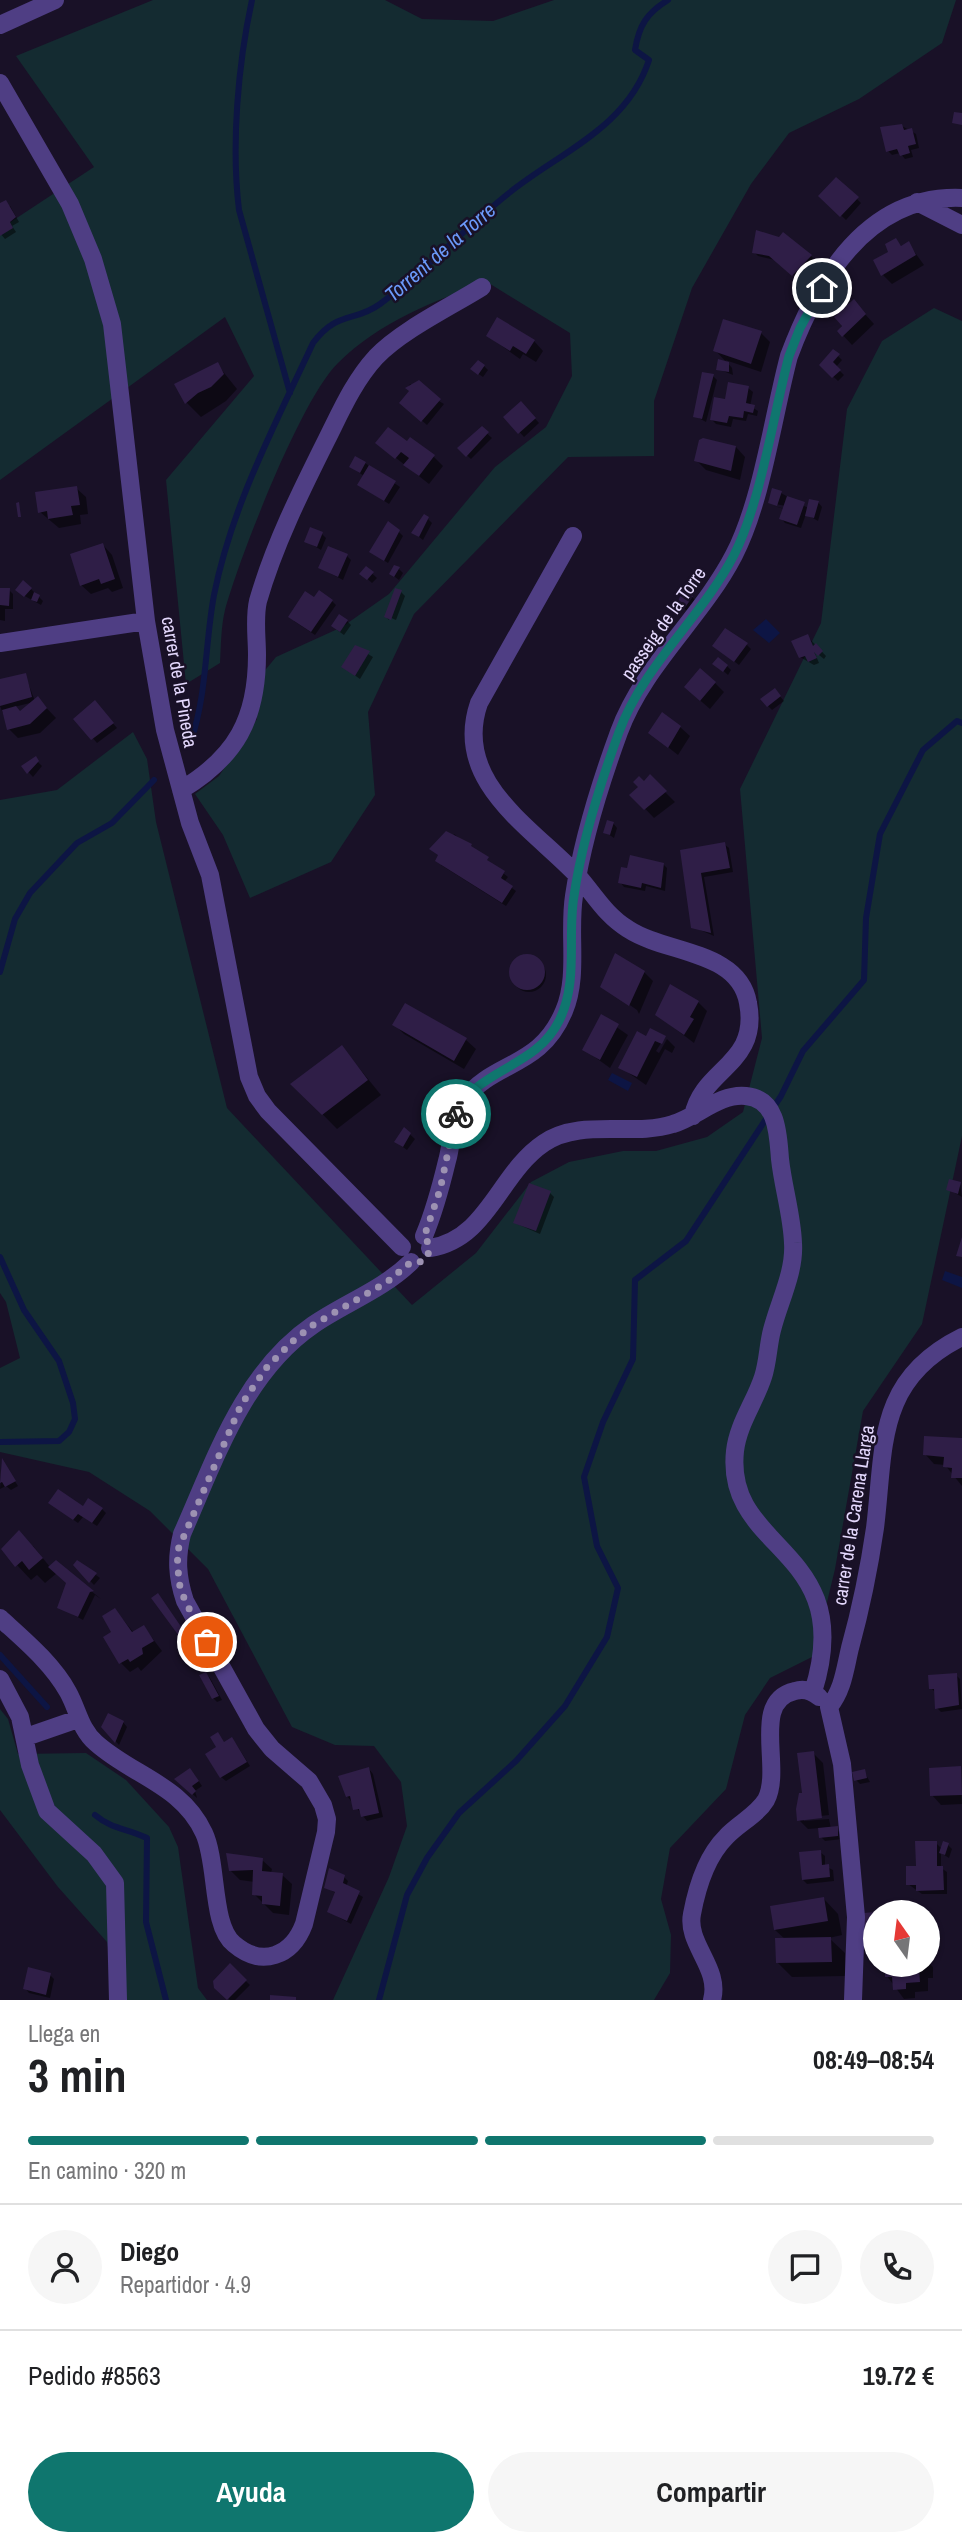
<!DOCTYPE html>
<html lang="es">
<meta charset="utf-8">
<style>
:root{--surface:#fff;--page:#f6f6f6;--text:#202124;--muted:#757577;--line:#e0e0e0;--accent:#0f766e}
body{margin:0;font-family:"Archivo Narrow",sans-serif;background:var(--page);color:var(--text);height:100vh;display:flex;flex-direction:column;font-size:26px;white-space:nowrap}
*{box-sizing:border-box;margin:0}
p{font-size:23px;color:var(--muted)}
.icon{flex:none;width:38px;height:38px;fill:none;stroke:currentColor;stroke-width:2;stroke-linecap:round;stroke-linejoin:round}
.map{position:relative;height:2000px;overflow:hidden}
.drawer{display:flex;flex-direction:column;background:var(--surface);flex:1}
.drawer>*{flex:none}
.needle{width:46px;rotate:346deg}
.buttons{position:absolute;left:863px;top:1900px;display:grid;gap:14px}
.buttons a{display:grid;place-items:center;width:77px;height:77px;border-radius:50%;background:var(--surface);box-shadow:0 2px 5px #0004;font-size:35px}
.pin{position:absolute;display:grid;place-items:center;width:60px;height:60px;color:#fff;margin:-30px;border:4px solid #fff;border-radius:50%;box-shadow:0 2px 7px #0007}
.courier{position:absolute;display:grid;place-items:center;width:70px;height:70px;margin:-35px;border:5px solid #0f766e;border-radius:50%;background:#fff;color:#222;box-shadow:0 2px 9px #0007}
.overview em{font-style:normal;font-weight:700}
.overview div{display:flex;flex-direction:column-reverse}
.overview{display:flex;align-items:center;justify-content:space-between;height:119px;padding:0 28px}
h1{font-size:46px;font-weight:700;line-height:52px}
.bar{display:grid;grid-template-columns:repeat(4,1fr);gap:10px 7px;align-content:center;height:84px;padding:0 28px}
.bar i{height:9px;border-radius:5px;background:var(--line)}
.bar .current{background:var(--accent)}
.bar p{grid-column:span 4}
.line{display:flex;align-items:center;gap:18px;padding:0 28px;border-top:2px solid var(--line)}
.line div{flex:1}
.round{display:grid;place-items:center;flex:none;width:74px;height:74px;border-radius:37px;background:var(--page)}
.button{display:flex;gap:14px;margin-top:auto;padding:14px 28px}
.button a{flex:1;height:80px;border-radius:42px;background:var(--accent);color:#fff;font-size:28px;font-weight:700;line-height:80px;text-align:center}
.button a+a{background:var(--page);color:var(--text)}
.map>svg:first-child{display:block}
.green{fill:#142b31}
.water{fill:#0d1544}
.shadow{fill:#0007;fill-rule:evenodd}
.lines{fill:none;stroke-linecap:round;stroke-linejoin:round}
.stream{stroke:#0d1544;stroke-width:6}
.building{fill:#2f1e47}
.minor{stroke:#4f3e84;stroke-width:18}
.done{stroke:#9d92b2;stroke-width:7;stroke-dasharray:0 12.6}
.route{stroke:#0f766e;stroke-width:9}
.labels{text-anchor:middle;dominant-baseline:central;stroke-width:5;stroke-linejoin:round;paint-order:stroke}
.street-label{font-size:19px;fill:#e4d8fd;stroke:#191127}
.water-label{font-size:21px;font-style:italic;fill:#6b99f9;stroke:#191127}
</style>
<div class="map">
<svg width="962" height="2000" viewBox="0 0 962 2000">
<rect width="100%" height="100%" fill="#191127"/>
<path class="green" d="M153,0H385L422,19L493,21L554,0H956L942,43L859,99L789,133L751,184L692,288L654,401V456L568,457L414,614L368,712L375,795L331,862L250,898L223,835L195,794L219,776L257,719V680L276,657L342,627L389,594L495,467L546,427L572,376L570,333L487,282C435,300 378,323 338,363C301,399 240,556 225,610C221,626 221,646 220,663L186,684L166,480L254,376L225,317L0,480V229L94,167L16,56Z
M934,308L962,321V1136L922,1324L863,1411L835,1569L814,1656L770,1678L745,1715L726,1789L670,1848L661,1899L671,1935L670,1973L654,2000H333L389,1877L407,1826L401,1782L374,1746L335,1745L292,1727L208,1569L150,1511L89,1472L0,1452V1368L20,1358L6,1302L0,1293V800L57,790L133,732L147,759L156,822L227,1108L412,1305L476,1253L531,1182L569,1162L623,1151H656L707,1137L743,1112L762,1038L740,789L821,623L847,409L882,341Z
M0,1709L8,1719L18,1754L86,1753L126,1780L169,1827L178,1847L198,1988L207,2000H117L107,1942L58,1887L0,1810Z"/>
<path class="water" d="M766,619L780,633L769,643L753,630Z
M612,1073L632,1083L628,1091L608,1080Z
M945,1271L962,1277V1288L942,1280Z"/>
<path class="shadow" d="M902,126L916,134L919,148L911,150L913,157L905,159L900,153L892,155L888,151Z
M837,179L861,203L846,220L821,196Z
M0,206H10L19,222L12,226L16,232L5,239L0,233Z
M896,240L902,247L908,243L924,265L892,284L883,275Z
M754,252L811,256L815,260L797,278L775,260L758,256Z
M854,302L874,324L852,345L839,331Z
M761,333L770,342L761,372L725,360L732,368L733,375L718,369L727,363L715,350Z
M488,336L534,341L543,351L536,362L523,354L520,359Z
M833,351L842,360L836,367L844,375L838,381L821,365Z
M217,364L237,389L226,401L201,417L187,403L177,385Z
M484,366L488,370L483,377L477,373Z
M713,376L717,380L706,422L695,416Z
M410,384L444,404L427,425L406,407L412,391L408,387Z
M748,388L753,392L750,406L758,411L757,416L748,414L746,421L733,419L731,427L716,424L712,420L726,401Z
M521,403L539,423L524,437L506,417Z
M482,429L492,438L471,459L459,448Z
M377,443H407L433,456L443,466L429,484Z
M736,447L745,457L740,480L706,470L696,460Z
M365,463L400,487L389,504L359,485L364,476L351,467Z
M76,488L86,497L88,514L80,515L81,524L59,528L40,512Z
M781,493L808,508L818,502L822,507L818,521L806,514L801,528L785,523L781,518L784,509L774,506L786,509V506L770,503Z
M428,519L432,523L423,540L414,533Z
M398,531L403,536L388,563L371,552Z
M322,534L326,538L321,550L306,541Z
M103,545L112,555L123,588L112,592L108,588L91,594L81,585Z
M347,556L351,560L343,580L320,568Z
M366,568L377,578L372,583L361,573Z
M399,569L403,573L399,580L391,574Z
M0,589L9,590L13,594V609H5V621L0,620Z
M31,589L43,601L41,605L21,594Z
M401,592L405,596L396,620L389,617V620L386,617Z
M692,597L696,601L689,612L683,608Z
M315,599L332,601L336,605L315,635L294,621Z
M347,621L351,625L344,635L337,630Z
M807,636L826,656L824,659L814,651L819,663L814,665L800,657Z
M747,645L751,649L739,665L719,650Z
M356,647L373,657L360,679L343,667Z
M727,666L731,670L728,675L719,667Z
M25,675L35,701L38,699L56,718L40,733L18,738L9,729L0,706V681ZM34,702L20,713L14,707Z
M715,683L724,692L710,709L695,696Z
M779,695L784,701L772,710L768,706Z
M99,707L117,728L97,743L76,719Z
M680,727L690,736L678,755L650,733Z
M35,759L42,766L33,777L23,766Z
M650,777L675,802L654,818L632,795Z
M613,823L617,828L614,838L605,832Z
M454,834L508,877L504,882L516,891L506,906L441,865Z
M724,844L729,848L733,872L704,877L714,936L693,927L682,851Z
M663,864L667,868L665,891L646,886L645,891L624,887L620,882Z
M512 975a17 17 0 1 1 34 0a17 17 0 1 1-34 0Z
M644,972L653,981L639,1014L637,1010L602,986Z
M698,1002L707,1011L694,1043L657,1015Z
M406,1005L466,1040L476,1049L464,1069L404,1034L395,1025Z
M602,1017L628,1035L610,1068L585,1050Z
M665,1037L656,1051L659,1053L667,1039L675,1047L672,1053L665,1049L646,1085L620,1067L647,1039Z
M342,1047L381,1095L337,1129L293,1084Z
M404,1129L415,1139L407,1150L400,1145Z
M960,1184L962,1197L948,1189Z
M550,1193L554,1197L540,1234L515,1223Z
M962,1440V1486L945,1465L934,1464L925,1454Z
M2,1461L18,1486L11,1490L6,1486L0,1489Z
M55,1507L102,1509L106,1513L97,1526L83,1517L78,1523Z
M33,1546L50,1567L56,1562L101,1599L95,1595L83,1620L59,1607L68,1583L57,1573L45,1583L37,1575L31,1580L17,1565Z
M78,1562L100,1578L94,1585L75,1565Z
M115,1610L134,1633L144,1627L162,1651L141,1671L138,1667L130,1672L121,1663L113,1632Z
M206,1674L210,1678L222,1700L217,1702L213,1698Z
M956,1675L960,1679L962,1709L941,1712L937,1708L936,1693L931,1688Z
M123,1722L127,1727L119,1745L103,1727Z
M217,1734L225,1744H236L250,1766L226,1781L221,1777Z
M813,1753L823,1763L829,1815L804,1818V1821L829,1819L831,1829L837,1828L842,1839L825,1841L821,1837L820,1828L808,1829L799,1820Z
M960,1768L962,1804L941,1805L932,1795Z
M369,1769L373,1774L383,1817L367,1821L347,1796Z
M864,1771L870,1782L860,1784L856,1780Z
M194,1774L202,1786L195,1791L197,1798L176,1779Z
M936,1843L942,1849L948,1845L952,1849L949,1858L941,1853V1868L947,1872V1894H922L908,1884Z
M820,1852L825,1856V1866L833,1870L834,1881L807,1884L803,1880Z
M262,1860L272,1869L271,1873L282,1875L292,1884L289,1915L273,1913L254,1894L255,1882L240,1880L230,1870Z
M344,1877L348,1881L346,1887L363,1897L351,1924L329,1912L337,1894L326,1887Z
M824,1899L838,1914L842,1935L829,1938L845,1953V1976L792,1977L777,1962L786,1940L775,1930Z
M928,1962L933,1967V1978H928V1991L915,1992V1998L904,1999L887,1976L894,1965H928Z
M230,1966L250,1985L235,2000H230L216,1987Z
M50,1975L54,1979L50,1998L29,1993L25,1988Z"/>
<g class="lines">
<path class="stream" d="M252,0C238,64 231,145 239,210L290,393
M191,741C207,694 205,643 214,595C232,505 275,425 313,343C338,310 354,323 380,304C426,270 465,228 509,193C560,152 627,128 649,60L635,50C639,25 647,13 668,0
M0,972L15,919L30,893L77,843L112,823L154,780
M0,1257L24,1310L59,1361L73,1403L75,1419L69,1432L59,1441L0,1442
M0,1655L47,1707
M95,1815C113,1830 127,1828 147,1838L146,1922L166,2000
M379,2000L407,1895L427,1858L459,1813L516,1761L565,1706L607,1637L618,1588L597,1546L584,1477L603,1422L633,1359L635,1280L686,1241L781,1096L803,1051L864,980L866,918L880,834L923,750L957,721L962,723"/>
</g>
<path class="building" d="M954,112L962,113V125L952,123Z
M902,124L904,130L912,128L916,144L908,146L910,153L900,156L897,149L886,152L880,127Z
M836,177L859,197L840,217L818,196Z
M6,200L16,217L10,222L13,228L0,236V203Z
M756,230L779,237L783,232L812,255L792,276L769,256L752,253Z
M896,238L901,246L909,241L916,255L881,276L873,260L888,252L885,244Z
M854,299L866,314L842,337L837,331L842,326L834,317Z
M497,317L535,340L526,354L513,346L510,351L486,336Z
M723,319L762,331L751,364L713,351Z
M833,349L840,354L833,362L841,370L832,378L819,365Z
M718,359L729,362V372L716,370Z
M478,360L485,365L478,375L470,369Z
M218,362L224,374L211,387L198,393L185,404L174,384Z
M702,372L714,374L702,419L693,417Z
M419,380L441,399L421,422L399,403L409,391L405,388Z
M728,382L749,386L746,403L755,405L753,413L744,411L743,418L729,416L727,423L710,420L714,397L725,399Z
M521,401L536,418L518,434L503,417Z
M482,426L489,432L466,457L457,448Z
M388,427L407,441L410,437L435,455L419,476L403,465L409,458L401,452L395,459L375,443Z
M703,438L736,446L731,471L694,461L699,440Z
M355,456L366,462L360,473L349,467Z
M369,465L396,481L384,501L357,485Z
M77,486L80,505L71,506L73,515L48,519L47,511L38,513L35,492Z
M772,488L782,491L777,506L768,503Z
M787,496L805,502L797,525L779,519Z
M809,499L819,501L814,518L805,516Z
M19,502L21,517H18L16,503Z
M424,514L429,517L419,537L411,533Z
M388,521L400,530L384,561L369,552Z
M310,527L323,532L317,547L304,542Z
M103,543L115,579L101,584L99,579L80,586L70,554Z
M328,546L348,554L338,577L318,568Z
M394,565L400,567L394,577L389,574Z
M366,566L374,572L367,580L359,574Z
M23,580L32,588L24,597L15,590Z
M0,588H10L9,606L0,605Z
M395,588L402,590L391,620L384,617Z
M683,589L693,596L684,609L677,604Z
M319,590L333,600L311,632L288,617L305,591L314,597Z
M34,592L40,595L37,602L31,600Z
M339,614L348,620L340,632L331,626Z
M725,628L748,643L734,662L712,646Z
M808,634L813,646L816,643L823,651L818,656L814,652L817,658L808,662L805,656L799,658L791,641Z
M355,645L370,651L355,676L341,667Z
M718,657L728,665L723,672L712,664Z
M700,668L716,682L700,701L684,687Z
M26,673L32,697L0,706V679Z
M775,688L781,696L767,707L760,699Z
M38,696L47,708L30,724L7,730L2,710L16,706L20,711Z
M95,700L114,723L91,740L73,719Z
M662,712L681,726L668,748L648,733Z
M36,756L39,761L27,774L21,766Z
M650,774L667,791L644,810L629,795L638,787L633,782L639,776L644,781Z
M607,820L614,822L610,835L603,833Z
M446,831L472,844L471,846L489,857L487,860L505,871L501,878L513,886L502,903L435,861L438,855L429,849Z
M725,842L730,868L701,873L711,933L691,928L680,850Z
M630,855L664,863L661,888L642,883L641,888L618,883L621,867L627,868Z
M615,953L645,971L629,1006L600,987Z
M509 972a18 18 0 1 1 36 0a18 18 0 1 1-36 0Z
M670,984L699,1001L690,1017L694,1019L684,1035L655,1015Z
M405,1003L467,1038L454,1061L392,1025Z
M601,1014L619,1024L600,1060L582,1050Z
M650,1028L666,1036L662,1044L655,1041L637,1077L618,1068L637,1031L646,1036Z
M342,1045L368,1080L322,1115L290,1084Z
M404,1127L411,1133L403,1147L394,1142Z
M949,1179L961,1182L958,1194L946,1190Z
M529,1183L551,1191L536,1231L513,1223Z
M962,1237V1257L956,1256Z
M924,1436L962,1438V1478H951L952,1468L943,1467L944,1457L923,1455Z
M2,1458L16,1481L5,1487L2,1482L0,1483Z
M58,1489L83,1506L88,1498L103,1508L92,1523L78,1514L73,1520L48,1503Z
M19,1530L43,1558L29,1570L22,1561L15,1567L1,1549Z
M56,1560L94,1591L90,1592L78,1617L57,1608L66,1583L48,1567Z
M77,1560L97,1573L89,1583L73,1565Z
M158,1593L184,1631L179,1636L151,1598Z
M115,1608L132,1632L144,1625L154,1641L142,1648L143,1654L130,1662L128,1659L119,1664L103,1637L111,1632L102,1616Z
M206,1672L219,1696L212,1699L199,1675Z
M957,1673L959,1705L935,1709L934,1689H929L928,1675Z
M108,1713L124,1721L115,1743L101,1727Z
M218,1732L224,1742L232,1737L247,1762L220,1778L205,1754L216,1747L210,1737Z
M814,1751L822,1818L797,1821L796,1809L799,1793H802L797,1753Z
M961,1766L962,1795L930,1796L929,1768Z
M369,1767L379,1813L361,1817L359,1809L353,1810L350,1796L346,1797L338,1776Z
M190,1768L199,1781L192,1786L196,1791L192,1795L174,1779Z
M865,1769L867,1778L854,1781L852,1772Z
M838,1826V1836L819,1838L818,1828Z
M915,1841H937V1866H943L944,1890L916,1891V1885H906V1866H916Z
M943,1841L949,1843L945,1855L939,1853Z
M821,1850L822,1865L829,1864L830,1877L802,1880L799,1852Z
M226,1853L263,1858L262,1871L283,1873L280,1906L262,1904V1896L252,1895L253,1870L229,1871Z
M329,1868L345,1875L343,1883L360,1891L347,1921L327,1912L335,1892L324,1888Z
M824,1897L828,1921L774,1930L770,1906Z
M875,1912V1929L865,1930L864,1913Z
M831,1937L832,1962L776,1963L775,1938Z
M230,1963L247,1980L227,2000L214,1988L213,1981Z
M885,1965H925V1969H919L920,1982L906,1983V1989L893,1990L892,1977H885Z
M28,1967L51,1973L46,1995L23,1989Z
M270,1995L296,1997V2000H270Z"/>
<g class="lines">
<path class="minor" d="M0,25L55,0
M0,83L70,204L93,259L112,324L146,621L165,730L190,823L210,875L249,1077L257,1096L268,1111L402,1247
M917,202L962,225
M573,536L479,703C452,781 530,826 577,875C594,894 605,915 628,929C666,954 739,950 748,1003C760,1065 702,1068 693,1116
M0,643L146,621
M181,790C236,757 257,719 257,655C257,637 254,618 258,601C274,545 301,491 327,439C341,411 354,381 376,357C402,330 450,307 482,287
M424,1236C434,1212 441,1186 447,1161C453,1141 450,1117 464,1100C494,1060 540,1069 564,1011C579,976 568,933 574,896C582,841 600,784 619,732C643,666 702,617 734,555C762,501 773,416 789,356C818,278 869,194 962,198
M430,1248C488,1239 499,1173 544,1143C581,1118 632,1137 673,1124C697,1117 720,1093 746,1096C778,1099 778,1135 780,1159C783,1187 792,1215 793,1243C795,1272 779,1302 772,1330C768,1345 768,1362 763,1377C755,1402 738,1424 735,1451C724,1553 859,1547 813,1692
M0,1618C24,1640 52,1663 68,1692C78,1710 80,1729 96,1743C133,1776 182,1785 204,1833C218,1863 211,1926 234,1944C262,1968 292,1956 304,1924L326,1832L327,1819L323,1805L309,1781L272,1749L256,1729L185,1601C177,1577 176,1558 182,1534C215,1460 243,1373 313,1325C345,1303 382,1290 411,1262
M0,1679L20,1717L30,1765L47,1811L94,1854L115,1883L118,2000
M829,1707C843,1690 845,1669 850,1648C861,1608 869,1569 875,1528C885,1448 875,1380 962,1337
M829,1707L842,1764L856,1917L853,2000
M26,1737L78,1719
M712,2000C721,1968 686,1944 692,1914C697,1887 707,1856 726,1837C738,1824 757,1815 766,1800C783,1768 750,1701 795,1691C804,1688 812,1691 819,1697"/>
</g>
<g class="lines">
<path class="done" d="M207,1642L185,1601L179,1583L177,1552L241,1405L267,1367L294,1340L313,1325L387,1282L411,1262H420L428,1257L429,1244L424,1237L440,1190L456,1114"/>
<path class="route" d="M456,1114C477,1068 535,1069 559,1021C579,981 567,937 574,896C582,841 600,784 619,732C643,666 702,617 734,555C761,502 773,416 789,356L800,328L822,288"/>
</g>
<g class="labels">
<g class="street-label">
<text transform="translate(663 623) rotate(-55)">passeig de la Torre</text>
<text transform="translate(180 682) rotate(80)">carrer de la Pineda</text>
<text transform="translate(853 1515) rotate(-81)">carrer de la Carena Llarga</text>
</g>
<g class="water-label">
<text transform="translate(440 252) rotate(-41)">Torrent de la Torre</text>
</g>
</g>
</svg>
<div class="buttons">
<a><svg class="needle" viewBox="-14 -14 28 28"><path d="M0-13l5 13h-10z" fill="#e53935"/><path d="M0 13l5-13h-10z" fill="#757577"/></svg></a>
</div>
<div class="pin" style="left:207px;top:1642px;background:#ea580c"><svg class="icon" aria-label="bag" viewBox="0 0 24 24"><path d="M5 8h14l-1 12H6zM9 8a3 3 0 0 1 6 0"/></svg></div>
<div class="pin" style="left:822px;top:288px;background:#1f2937"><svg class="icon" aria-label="home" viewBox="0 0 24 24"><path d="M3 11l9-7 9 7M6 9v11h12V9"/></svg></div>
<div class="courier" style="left:456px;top:1114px"><svg class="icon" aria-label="bike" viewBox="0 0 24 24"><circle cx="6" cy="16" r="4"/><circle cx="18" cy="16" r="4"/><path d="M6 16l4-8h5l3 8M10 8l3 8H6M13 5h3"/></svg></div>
</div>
<section class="drawer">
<div class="overview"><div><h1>3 min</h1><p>Llega en</p></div><em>08:49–08:54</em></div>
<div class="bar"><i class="current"></i><i class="current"></i><i class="current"></i><i></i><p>En camino · 320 m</p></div>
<div class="line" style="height:126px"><a class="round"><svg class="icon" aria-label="person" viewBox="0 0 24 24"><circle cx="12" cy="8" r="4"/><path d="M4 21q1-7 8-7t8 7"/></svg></a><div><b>Diego</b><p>Repartidor · 4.9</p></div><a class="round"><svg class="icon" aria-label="chat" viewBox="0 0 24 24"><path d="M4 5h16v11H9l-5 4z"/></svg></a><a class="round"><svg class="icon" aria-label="phone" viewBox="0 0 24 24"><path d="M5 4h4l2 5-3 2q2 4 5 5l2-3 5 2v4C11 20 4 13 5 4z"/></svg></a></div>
<div class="line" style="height:91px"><div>Pedido #8563</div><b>19.72 €</b></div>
<div class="button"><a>Ayuda</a><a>Compartir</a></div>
</section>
